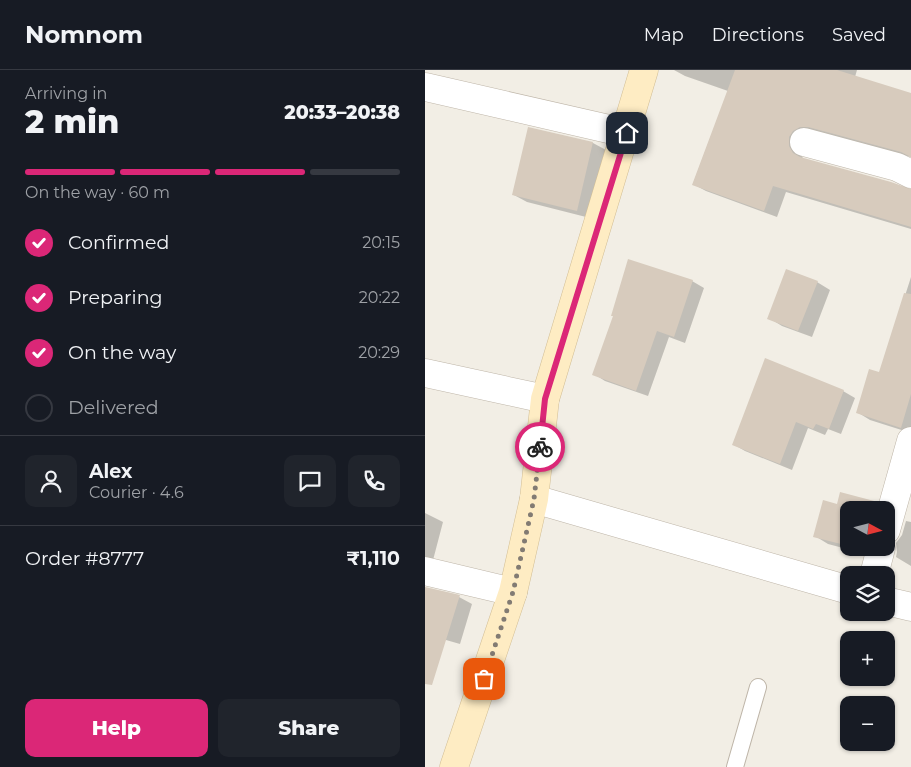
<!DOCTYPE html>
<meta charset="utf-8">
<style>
:root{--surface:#171b24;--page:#20242c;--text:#f1f3f6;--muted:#9ea1a6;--line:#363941;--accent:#db2777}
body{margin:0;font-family:Montserrat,sans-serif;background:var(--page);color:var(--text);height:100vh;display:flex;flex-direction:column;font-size:19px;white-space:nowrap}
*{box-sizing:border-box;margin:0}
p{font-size:16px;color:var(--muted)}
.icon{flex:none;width:28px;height:28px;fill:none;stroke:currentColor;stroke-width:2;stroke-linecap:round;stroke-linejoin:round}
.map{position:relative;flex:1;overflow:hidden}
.drawer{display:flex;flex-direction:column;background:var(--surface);width:425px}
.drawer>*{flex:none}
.needle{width:32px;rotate:97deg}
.buttons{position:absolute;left:415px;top:431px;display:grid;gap:10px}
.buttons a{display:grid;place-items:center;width:55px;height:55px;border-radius:10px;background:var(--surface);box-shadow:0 1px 4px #0004;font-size:25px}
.pin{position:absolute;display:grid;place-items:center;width:42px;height:42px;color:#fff;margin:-21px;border-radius:10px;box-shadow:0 2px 8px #0006}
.courier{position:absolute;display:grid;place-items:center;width:50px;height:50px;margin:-25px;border:4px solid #db2777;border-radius:50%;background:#fff;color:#222;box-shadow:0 1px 6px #0007}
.headline em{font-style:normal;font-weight:800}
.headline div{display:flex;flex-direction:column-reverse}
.headline{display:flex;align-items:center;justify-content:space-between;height:85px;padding:0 25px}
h1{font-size:32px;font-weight:800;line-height:38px}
.bar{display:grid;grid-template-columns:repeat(4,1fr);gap:8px 5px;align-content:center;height:60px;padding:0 25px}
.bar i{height:6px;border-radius:4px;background:var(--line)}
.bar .current{background:var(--accent)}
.bar p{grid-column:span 4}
.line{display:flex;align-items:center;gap:12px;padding:0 25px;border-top:1px solid var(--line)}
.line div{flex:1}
.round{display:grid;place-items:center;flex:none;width:52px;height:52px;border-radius:10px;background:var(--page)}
ol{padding:0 25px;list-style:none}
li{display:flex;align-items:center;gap:15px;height:55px}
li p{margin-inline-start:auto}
li .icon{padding:5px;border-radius:50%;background:var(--accent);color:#fff;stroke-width:4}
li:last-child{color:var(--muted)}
li i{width:28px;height:28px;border:2px solid var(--line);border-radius:50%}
.primary-button{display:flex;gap:10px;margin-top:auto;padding:10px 25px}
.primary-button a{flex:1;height:58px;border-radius:10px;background:var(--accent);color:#fff;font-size:20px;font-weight:800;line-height:58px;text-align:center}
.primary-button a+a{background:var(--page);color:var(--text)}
header{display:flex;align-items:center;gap:30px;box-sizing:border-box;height:70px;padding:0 25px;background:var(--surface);border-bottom:1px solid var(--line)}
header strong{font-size:24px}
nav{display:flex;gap:28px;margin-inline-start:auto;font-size:18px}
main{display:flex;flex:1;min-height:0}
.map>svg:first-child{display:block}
.shadow{fill:#0003}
.building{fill:#d7cbbd}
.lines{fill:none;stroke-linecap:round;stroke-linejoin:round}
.lane-casing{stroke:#beb5a8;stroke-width:18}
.street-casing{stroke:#beb5a8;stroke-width:29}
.secondary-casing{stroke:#d2be95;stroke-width:29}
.lane{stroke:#fff;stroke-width:16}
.street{stroke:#fff;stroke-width:28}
.secondary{stroke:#feecc3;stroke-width:28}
.done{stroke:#827b73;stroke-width:5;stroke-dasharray:0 9}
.route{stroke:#db2777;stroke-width:6}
</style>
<header>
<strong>Nomnom</strong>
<nav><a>Map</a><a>Directions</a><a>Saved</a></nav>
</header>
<main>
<section class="drawer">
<div class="headline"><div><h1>2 min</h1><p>Arriving in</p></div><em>20:33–20:38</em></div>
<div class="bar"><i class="current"></i><i class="current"></i><i class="current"></i><i></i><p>On the way · 60 m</p></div>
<ol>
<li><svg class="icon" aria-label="check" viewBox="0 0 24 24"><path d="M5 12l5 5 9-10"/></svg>Confirmed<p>20:15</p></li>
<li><svg class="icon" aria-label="check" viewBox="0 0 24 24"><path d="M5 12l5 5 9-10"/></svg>Preparing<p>20:22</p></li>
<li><svg class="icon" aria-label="check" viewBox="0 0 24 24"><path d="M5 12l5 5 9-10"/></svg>On the way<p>20:29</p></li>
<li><i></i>Delivered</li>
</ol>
<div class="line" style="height:90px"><a class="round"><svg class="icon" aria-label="person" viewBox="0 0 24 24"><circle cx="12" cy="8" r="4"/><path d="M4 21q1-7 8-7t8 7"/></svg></a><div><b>Alex</b><p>Courier · 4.6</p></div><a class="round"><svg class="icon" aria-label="chat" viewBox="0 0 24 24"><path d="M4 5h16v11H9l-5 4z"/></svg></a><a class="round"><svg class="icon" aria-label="phone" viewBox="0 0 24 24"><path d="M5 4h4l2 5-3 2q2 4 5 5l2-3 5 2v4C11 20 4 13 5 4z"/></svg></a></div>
<div class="line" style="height:65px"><div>Order #8777</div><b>₹1,110</b></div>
<div class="primary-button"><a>Help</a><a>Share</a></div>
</section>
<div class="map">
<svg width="486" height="697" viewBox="0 0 486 697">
<rect width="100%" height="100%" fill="#f2eee5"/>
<path class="shadow" d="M249,0H432L430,7L486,24V87L397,63L376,85L379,90L486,121V159L361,122L352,147L281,121L268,114L303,21L260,6Z
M104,58L168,73L181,80L165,148L102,132L89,125Z
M486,207V363L445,350L432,342L455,304Z
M267,211L279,218L260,273L244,267L223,326L180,311L169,304L189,246Z
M392,212L405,220L387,267L357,256L344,248Z
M418,321L430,328L416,364L403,359L400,365L383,358L367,400L320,381L308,374Z
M452,433L465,441L424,440V478H457L452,487L403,474L390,466L413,436Z
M0,443L18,452L7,494L0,500Z
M481,451L486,452V496L471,487L472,482L471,473L477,465Z
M0,518L34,527L47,534L35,574L0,564Z"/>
<path class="building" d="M310,0H412L486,23V87L476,82L383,57H375L368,61L364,67V76L368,83L375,87L466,112L486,119V157L348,116L339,141L267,115Z
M103,57L168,72L152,141L87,125Z
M203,189L268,210L249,267L232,261L211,321L167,305L188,246H186Z
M361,199L393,211L373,261L342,249Z
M479,223L486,224V324L476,358L431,343L444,299L454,302Z
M340,288L419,320L404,359L391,354L388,359L371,352L355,394L307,375Z
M415,422L453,432L450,440H424V476L388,467L398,430L412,434Z
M0,517L35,525L7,615L0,614Z"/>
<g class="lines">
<g class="lane-casing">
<path id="lane" d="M310,697L333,617"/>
</g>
<g class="street-casing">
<path id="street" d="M0,17L201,63
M379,72L472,97L486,104
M0,303L120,329
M109,429L424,520
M461,460L486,371
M0,501L88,522
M449,505L456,478
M461,531L486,537"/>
</g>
<g class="secondary-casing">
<path id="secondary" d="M29,697L88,522L109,429L120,329L219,0"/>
</g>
<use href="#lane" class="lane"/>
<use href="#street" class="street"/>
<use href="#secondary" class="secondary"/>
</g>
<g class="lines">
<path class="done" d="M59,609L88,522L109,429L115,377"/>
<path class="route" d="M115,377L120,329L202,63"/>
</g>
</svg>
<div class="buttons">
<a><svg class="needle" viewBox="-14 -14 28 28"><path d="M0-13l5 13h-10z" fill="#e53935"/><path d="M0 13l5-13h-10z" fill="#9ea1a6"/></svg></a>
<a><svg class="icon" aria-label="layers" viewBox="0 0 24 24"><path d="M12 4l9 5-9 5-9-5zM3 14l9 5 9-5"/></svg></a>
<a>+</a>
<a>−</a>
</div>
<div class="pin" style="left:59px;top:609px;background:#ea580c"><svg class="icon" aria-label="bag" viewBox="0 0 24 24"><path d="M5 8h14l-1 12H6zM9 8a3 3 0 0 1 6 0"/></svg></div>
<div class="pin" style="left:202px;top:63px;background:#1f2937"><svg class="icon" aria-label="home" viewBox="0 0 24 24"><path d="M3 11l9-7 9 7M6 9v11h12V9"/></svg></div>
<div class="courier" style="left:115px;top:377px"><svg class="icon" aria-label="bike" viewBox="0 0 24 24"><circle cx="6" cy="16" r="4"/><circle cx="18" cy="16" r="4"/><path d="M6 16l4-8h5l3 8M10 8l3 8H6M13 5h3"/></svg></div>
</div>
</main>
